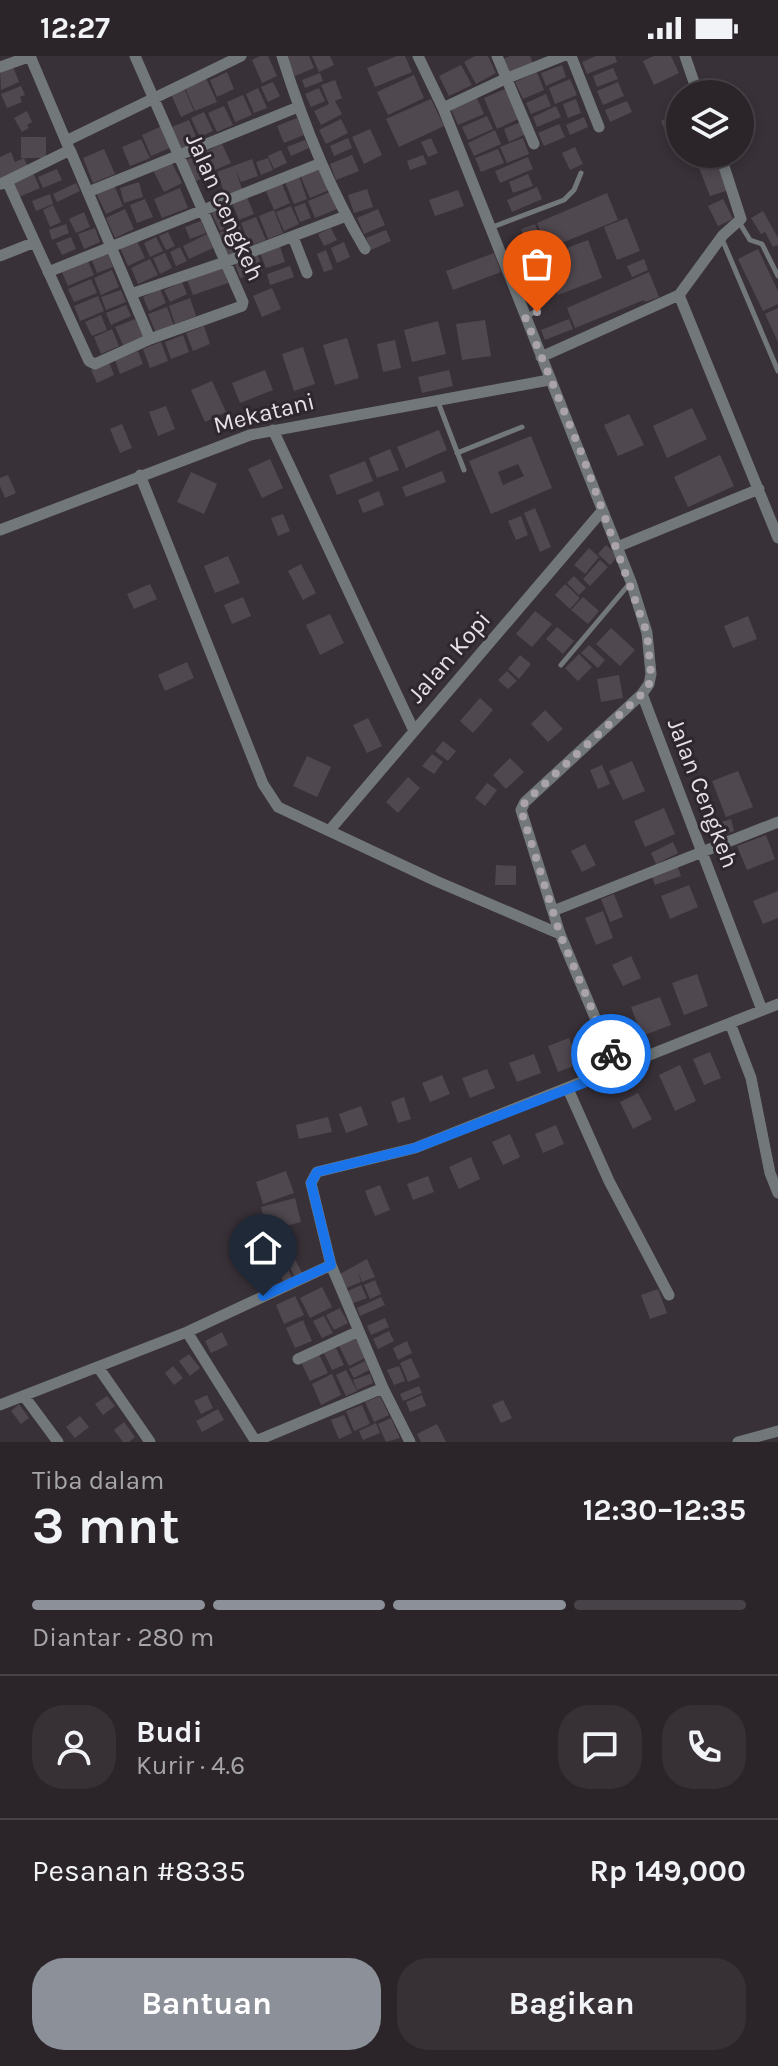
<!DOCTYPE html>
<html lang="id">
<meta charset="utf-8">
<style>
:root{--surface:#2b252a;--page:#373136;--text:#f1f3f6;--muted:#a6a5a8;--line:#474247;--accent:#8c9099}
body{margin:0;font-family:Karla,sans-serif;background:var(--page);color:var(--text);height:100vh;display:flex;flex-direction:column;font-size:30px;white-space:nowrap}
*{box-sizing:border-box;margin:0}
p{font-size:26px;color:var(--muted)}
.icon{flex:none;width:44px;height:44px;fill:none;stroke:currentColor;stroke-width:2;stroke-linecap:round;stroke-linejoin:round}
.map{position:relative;height:1386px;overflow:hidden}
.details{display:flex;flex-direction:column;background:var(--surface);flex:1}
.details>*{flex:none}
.buttons{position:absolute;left:666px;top:24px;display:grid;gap:16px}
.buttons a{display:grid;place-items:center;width:88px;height:88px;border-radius:50%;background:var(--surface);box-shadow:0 4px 12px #0003,0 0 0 2px var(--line);font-size:40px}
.pin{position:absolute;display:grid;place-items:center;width:68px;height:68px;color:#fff;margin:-82px -34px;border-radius:50% 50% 50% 0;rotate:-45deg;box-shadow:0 0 8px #0007}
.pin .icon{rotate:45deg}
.courier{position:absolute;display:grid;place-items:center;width:80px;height:80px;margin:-40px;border:6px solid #1a73e8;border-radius:50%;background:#fff;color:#222;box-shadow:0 2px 10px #0007}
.overview em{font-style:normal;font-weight:700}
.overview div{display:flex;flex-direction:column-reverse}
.overview{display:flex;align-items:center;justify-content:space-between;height:136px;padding:0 32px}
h1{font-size:52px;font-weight:700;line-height:60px}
.bar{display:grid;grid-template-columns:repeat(4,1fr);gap:12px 8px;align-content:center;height:96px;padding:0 32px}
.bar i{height:10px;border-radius:6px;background:var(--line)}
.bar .on{background:var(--accent)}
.bar p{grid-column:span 4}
.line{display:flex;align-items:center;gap:20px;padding:0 32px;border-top:2px solid var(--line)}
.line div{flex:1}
.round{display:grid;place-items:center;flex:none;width:84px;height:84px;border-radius:32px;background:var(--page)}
.cta{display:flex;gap:16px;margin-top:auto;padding:16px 32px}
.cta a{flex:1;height:92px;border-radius:32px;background:var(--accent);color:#fff;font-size:32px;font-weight:700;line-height:92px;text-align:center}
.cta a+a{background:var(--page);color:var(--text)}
.status{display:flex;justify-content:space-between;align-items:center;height:56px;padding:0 40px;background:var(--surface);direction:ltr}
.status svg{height:22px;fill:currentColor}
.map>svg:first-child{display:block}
.building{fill:#50484f;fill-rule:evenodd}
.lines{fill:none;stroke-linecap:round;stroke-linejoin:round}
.service{stroke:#727879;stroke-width:5}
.minor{stroke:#727879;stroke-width:11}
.done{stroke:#aaa3a9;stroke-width:8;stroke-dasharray:0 14.4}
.route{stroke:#1a73e8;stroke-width:10}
.labels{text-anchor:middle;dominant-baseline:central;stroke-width:6;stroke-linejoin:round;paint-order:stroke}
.street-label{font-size:24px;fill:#e7e1e6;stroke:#2f272e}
</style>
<div class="status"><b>12:27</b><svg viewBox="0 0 49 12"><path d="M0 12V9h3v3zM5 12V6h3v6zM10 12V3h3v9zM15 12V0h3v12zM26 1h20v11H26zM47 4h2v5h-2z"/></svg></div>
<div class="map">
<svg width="778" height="1386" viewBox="0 0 778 1386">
<rect width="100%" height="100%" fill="#393138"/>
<path class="building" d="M260,0H268L277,20L262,27L252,4Z
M286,0H309L314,12L295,20Z
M312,0H330L334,9L319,16Z
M397,0H405L412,16L375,31L367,12Z
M475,0H488L496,17L476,28L464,6Z
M510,0H530L533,7L509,17L503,3Z
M596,0H615L617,6L587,18L582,6Z
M654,0H671L679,17L654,29L643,5Z
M12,8L19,26L1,34L0,13Z
M461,9L472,29L449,40L439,20Z
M562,9L566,21L546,30L541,17Z
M613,12L618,23L597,31L593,20Z
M227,16L234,33L217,41L210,24Z
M537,16L544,34L523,43L515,26Z
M320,17L323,25L305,32L302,24Z
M414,19L424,42L388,59L377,36Z
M206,22L217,46L195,55L185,32Z
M570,23L577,39L555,48L549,32Z
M335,24L342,42L335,45L342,58L321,69L314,55L329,48L321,29Z
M273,26L280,40L268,46L261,31Z
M618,26L624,40L603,49L597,35Z
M21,30L25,39L20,41L22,46L7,52L1,38Z
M184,32L194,55L181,61L171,38Z
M258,32L267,52L254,57L246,38Z
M319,32L325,45L311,51L305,38Z
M505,33L518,63L497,73L484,42Z
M546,38L551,50L531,58L526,47Z
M243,39L252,59L235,66L227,46Z
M477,42L484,58L458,69L451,53Z
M431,43L444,70L399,91L386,63Z
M576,43L581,57L568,62L563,48Z
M627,45L632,56L610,66L605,54Z
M224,50L233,69L217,76L208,57Z
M556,50L561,61L537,71L533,61Z
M27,55L32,66L27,69L29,72L22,76L14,62Z
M204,56L213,75L200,81L191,62Z
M680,57V86L672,90L661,65Z
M487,60L493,73L468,84L462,71Z
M584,61L588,71L570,79L566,69Z
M297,62L304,79L284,87L277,70Z
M341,63L348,77L326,88L319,74Z
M189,64L198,85L182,93L172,71Z
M521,66L526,78L509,86L504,73Z
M559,68L565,81L544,90L538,77Z
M162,70L172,91L151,100L142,79Z
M370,73L382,99L364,108L352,81Z
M495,74L501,88L474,100L468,87Z
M21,81H46V102H21Z
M348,82L352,92L334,100L330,90Z
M431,82L438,97L428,101L421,86Z
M523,82L529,98L507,107L500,91Z
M141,83L150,102L130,110L122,91Z
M305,84L309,92L291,100L287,91Z
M222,88L231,107L215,114L207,95Z
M575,91L583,108L570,114L562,97Z
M104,93L115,118L93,127L83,102Z
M498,93L504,107L481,116L475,102Z
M281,94L287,107L274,113L268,100Z
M205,95L214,116L196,125L186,104Z
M11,96L15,106L24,102L28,111L0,124V101Z
M711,98H716L729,134L710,140L696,104Z
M352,99L359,115L336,124L330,108Z
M423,99L427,108L410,114L407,105Z
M528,101L533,113L500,127L495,115Z
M268,102L273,114L261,119L256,106Z
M252,103L258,120L241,126L236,115L242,133L225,139L217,116Z
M171,105L182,127L164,136L153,114Z
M319,111L329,134L310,142L300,119Z
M57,113L62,124L43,132L38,121Z
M32,115L40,132L19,141L12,124Z
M528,118L533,130L513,137L509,126Z
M299,120L307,143L294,148L285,126Z
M139,126L143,141L124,147L120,132Z
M76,127L80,135L57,146L53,138Z
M282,128L290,147L274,154L266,135Z
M114,129L123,150L106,158L96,137Z
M537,131L542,143L512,156L507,144Z
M180,132L188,152L162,162L154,143Z
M367,133L373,151L354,157L348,139Z
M458,134L464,150L435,160L429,144Z
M330,136L337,153L315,162L308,145Z
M607,137L618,164L547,193L537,167Z
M50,138L53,148L36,155L32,145Z
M247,141L254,158L239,164L232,147Z
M145,143L153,161L137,167L130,149Z
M723,143L733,163L718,170L708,150Z
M305,147L311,162L300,166L294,151Z
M53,149L61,166L50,171L43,154Z
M229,149L237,168L220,175L211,156Z
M291,150L299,168L284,175L276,156Z
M125,153L134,173L115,182L106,162Z
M378,153L385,169L364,178L357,162Z
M274,154L283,177L268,183L259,160Z
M763,155L778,182V189L773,191L765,176L761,178L751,162Z
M84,156L90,171L76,177L69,163Z
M256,161L266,184L250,190L241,167Z
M627,162L640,195L617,204L604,171Z
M201,165L206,177L190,183L185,171Z
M66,168L69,177L52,184L49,174Z
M535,168L540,181L526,187L521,173Z
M239,169L249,192L229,200L219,177Z
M95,172L100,186L84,193L78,178Z
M331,172L337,184L324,190L318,178Z
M386,174L391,185L371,194L366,182Z
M168,176L175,190L166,194L159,180Z
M207,178L213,192L189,203L183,190Z
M71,181L76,193L62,199L56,187Z
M156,181L163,195L150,201L144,187Z
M588,184L602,222L558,239L553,226L546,229L542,217L548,214L543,201Z
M137,185L145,202L128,210L120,192Z
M344,186L350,201L337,207L331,192Z
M280,190L285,206L266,212L260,197Z
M180,191L187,205L176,210L170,196Z
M758,193L778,235V248L763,255L738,203Z
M326,194L333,213L324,216L317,198Z
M107,196L113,211L97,217L91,202Z
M165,197L172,212L160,218L153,202Z
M257,197L263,214L240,222L234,205Z
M494,197L501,216L453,234L446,215Z
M87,203L94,219L68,230L61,214Z
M150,203L158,219L138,228L131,212Z
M644,203L648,214L632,221L627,210Z
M221,208L228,227L193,239L186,221Z
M290,210L294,221L270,229L267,218Z
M112,214L119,231L101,239L94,222Z
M649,216L659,241L645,246L644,244L575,272L567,252Z
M91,223L97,237L74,246L68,233Z
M182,226L187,238L170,246L164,234Z
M272,232L281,253L262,261L253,240Z
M160,233L166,247L149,255L143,241Z
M121,234L126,246L106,254L101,241Z
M98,240L104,255L80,265L74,250Z
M190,242L196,260L175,268L169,250Z
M126,249L131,260L111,269L106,257Z
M167,251L174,270L156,277L148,258Z
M778,252V286L765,258Z
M101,259L107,274L92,280L85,266Z
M135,263L143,280L123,289L115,271Z
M569,263L573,273L545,284L541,274Z
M485,264L491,300L462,304L456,268Z
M438,265L446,298L412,306L404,274Z
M204,270L210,288L193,295L186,277Z
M112,273L119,290L101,298L94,281Z
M183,279L189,296L171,303L165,286Z
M347,282L359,322L335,329L323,289Z
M395,284L401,312L383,316L377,288Z
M161,286L168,305L150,312L143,293Z
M303,291L315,328L294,335L282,298Z
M138,295L143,308L120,318L115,304Z
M109,306L114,319L97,327L91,314Z
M265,314L273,334L240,347L232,327Z
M449,314L453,330L422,337L418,321Z
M212,325L226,356L205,366L191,334Z
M166,350L175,373L158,380L149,356Z
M692,352L707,383L667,402L653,370Z
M629,358L644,389L618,400L604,369Z
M122,368L132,392L120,397L110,373Z
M439,374L447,394L406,412L397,391Z
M531,380L552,432L491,458L469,405ZM518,408L524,420L503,429L498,416Z
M390,393L399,414L377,422L369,402Z
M720,399L734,430L688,451L674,421Z
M270,403L283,432L262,442L248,413Z
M365,405L373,425L337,439L329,419Z
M442,415L446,426L406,441L402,431Z
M191,416L217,428L204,458L177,446Z
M8,419L16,437L5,442L0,430V422Z
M379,435L384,449L363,457L358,444Z
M535,452L551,491L540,496L524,457Z
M283,458L290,475L278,480L271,462Z
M521,460L528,479L516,484L508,465Z
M606,489L618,500L610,509L598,498Z
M589,492L599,501L585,518L574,509Z
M228,500L240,527L215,537L204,510Z
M600,504L608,511L590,530L583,523Z
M301,508L316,537L303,544L288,515Z
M574,520L586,532L579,539L567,527Z
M150,528L157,543L134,553L127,538Z
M565,528L580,542L570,553L555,539Z
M243,541L251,560L232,568L224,549Z
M583,541L599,555L588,568L571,554Z
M535,555L552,568L532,591L516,578Z
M330,558L344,587L320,599L306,569Z
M748,560L757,583L733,592L724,570Z
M557,571L574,585L563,598L546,583Z
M611,572L635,594L620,610L596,588Z
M589,589L605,604L598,612L581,597Z
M579,598L592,611L578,625L565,612Z
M520,599L531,608L519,623L508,613Z
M187,606L194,622L165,635L158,619Z
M507,615L517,625L508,633L498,624Z
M619,619L623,642L601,646L597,623Z
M480,642L493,654L473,677L460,665Z
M545,654L563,673L548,686L531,668Z
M368,662L382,690L367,697L353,669Z
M443,685L456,695L448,705L435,695Z
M432,698L443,706L434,718L422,710Z
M307,700L331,711L317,741L293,730Z
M510,702L524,716L506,733L493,719Z
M632,705L645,735L623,744L609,715Z
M602,709L610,728L598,733L590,714Z
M738,715L753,751L726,761L712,725Z
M408,721L420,732L398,757L386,746Z
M487,727L497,734L485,750L475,742Z
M664,752L675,778L645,791L634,765Z
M731,763L734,775L713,782L709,770Z
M766,779L775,803L747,814L737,790Z
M673,786L678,797L656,808L651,797Z
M585,788L596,809L582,816L571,795Z
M496,809L516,810V829H495Z
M677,809L681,820L655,829L651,818Z
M689,829L698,851L670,863L661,840Z
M778,835V862L763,868L753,845Z
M614,838L623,861L610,866L601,843Z
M603,855L613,882L596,889L585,862Z
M631,900L641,922L623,930L612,909Z
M697,918L708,950L684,959L672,927Z
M660,941L671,969L642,980L631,951Z
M569,982L579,1008L558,1016L548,990Z
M594,985L605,1010L590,1017L579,992Z
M710,996L721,1022L704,1029L693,1003Z
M534,998L541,1017L517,1026L509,1007Z
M680,1009L696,1045L675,1055L659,1019Z
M487,1013L495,1032L470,1042L462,1022Z
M442,1019L450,1038L430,1046L422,1027Z
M638,1037L652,1063L633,1073L620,1046Z
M404,1041L411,1063L398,1067L391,1046Z
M361,1050L368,1069L346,1077L339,1058Z
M328,1061L332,1076L299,1083L296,1069Z
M556,1069L564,1088L543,1097L535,1078Z
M510,1078L520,1101L503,1109L492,1086Z
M471,1101L480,1123L459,1133L449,1111Z
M286,1115L294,1137L263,1148L256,1126Z
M428,1120L434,1136L413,1144L407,1128Z
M380,1129L390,1154L375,1160L365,1135Z
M295,1142L301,1166L267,1175L261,1151Z
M282,1199L292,1222L283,1225L274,1203Z
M293,1199L302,1217L294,1220L286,1203Z
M367,1203L375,1221L362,1226L358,1215L361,1226L346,1232L340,1218Z
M375,1224L381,1238L370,1243L364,1229Z
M361,1229L367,1242L351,1248L346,1236Z
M322,1231L332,1251L310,1262L300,1242Z
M658,1233L667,1257L650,1263L641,1239Z
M295,1240L304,1259L284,1268L276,1249Z
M381,1241L385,1249L360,1260L357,1252Z
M340,1252L348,1267L334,1274L326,1259Z
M324,1260L333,1277L322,1282L313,1265Z
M385,1262L389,1271L371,1279L367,1270Z
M303,1264L312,1285L295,1292L286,1272Z
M389,1275L394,1285L378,1293L373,1283Z
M222,1276L228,1289L211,1297L205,1285Z
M356,1282L365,1302L349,1310L339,1290Z
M407,1285L412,1297L398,1304L393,1292Z
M336,1292L344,1309L332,1314L324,1297Z
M189,1298L200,1312L190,1320L179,1305Z
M319,1298L328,1317L310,1325L301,1306Z
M411,1302L420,1321L408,1326L400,1307Z
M365,1305L369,1314L354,1322L349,1313Z
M173,1310L183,1322L174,1329L165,1317Z
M399,1310L405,1325L394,1329L387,1314Z
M346,1314L357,1335L346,1340L336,1319Z
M332,1318L341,1339L321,1349L312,1328Z
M370,1318L373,1327L357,1334L353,1324Z
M419,1330L422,1337L403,1345L400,1338Z
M207,1339L213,1352L201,1358L194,1345Z
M422,1339L426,1350L410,1356L406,1346Z
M107,1340L115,1350L103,1359L95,1348Z
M380,1340L389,1359L374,1366L365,1346Z
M503,1344L512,1362L501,1367L492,1349Z
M19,1348L29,1362L21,1368L11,1355Z
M362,1349L370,1368L354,1375L346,1355Z
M218,1353L224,1364L202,1376L196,1365Z
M344,1359L352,1377L339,1383L331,1364Z
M80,1360L89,1371L75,1382L66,1371Z
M391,1362L400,1382L386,1386L378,1368Z
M124,1366L135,1381L129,1386H123L114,1374Z
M376,1367L380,1377L363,1384L359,1375Z
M437,1368L446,1386H421L417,1378Z"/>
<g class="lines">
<path class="service" d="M739,166L750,184L762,188L778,220
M490,172L564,144L574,134L581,117
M722,183L778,315
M505,209L517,205L537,255L525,261
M438,346L464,414
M457,397L522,371
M561,609L630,527"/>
<path class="minor" d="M30,0L68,90
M282,0C303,67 329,132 365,193
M418,0L443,52L631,526L647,577L651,618L649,628L642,638L525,746L521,754L560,878L617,1014
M497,0L534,88
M571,0L599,71
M685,0L698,38
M0,11L31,0
M443,52L505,23L563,0
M66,85L241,0
M7,125L89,305L95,308L150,283L242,250L243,246L135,0
M1,128L70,94L150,283
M88,136L298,51
M293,181L307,217
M0,200L35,186
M48,216L321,107
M131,238L225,206L346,160
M679,239L778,482
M541,301L679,239L723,179L741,163L720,98
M273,374L414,675
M140,419L263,728L278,751L436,825L560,878
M0,474L250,379L549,324
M617,491L759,433
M642,638L762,954
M329,775L602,455
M553,855L778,766
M730,967L751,1022L770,1117L778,1137
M568,1033L609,1125L669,1239
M187,1276L256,1386
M298,1303L359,1275
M98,1311L150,1386
M24,1340L58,1386
M0,1349L187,1276L331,1209
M256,1385L383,1332
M410,1386L383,1332L331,1209L311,1127L317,1116L415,1092L778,948
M738,1386L778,1375"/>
</g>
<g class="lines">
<path class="done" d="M537,256L525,261L583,401L647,577L651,618L649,628L642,638L525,746L521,754L560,878L611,998"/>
<path class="route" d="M263,1240L331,1209L311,1127L317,1116L415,1092L617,1014L611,998"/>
</g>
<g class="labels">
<g class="street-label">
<text transform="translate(225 151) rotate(66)">Jalan Cengkeh</text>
<text transform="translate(264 357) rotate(-14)">Mekatani</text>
<text transform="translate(449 601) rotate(-49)">Jalan Kopi</text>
<text transform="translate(703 737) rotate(69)">Jalan Cengkeh</text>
</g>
</g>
</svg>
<div class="buttons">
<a><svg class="icon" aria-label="layers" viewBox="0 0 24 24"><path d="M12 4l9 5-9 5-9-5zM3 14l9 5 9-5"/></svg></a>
</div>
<div class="pin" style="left:537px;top:256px;background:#ea580c"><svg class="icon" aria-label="bag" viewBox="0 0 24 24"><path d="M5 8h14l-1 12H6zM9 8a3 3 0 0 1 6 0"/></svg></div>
<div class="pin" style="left:263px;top:1240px;background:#1f2937"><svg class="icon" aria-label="home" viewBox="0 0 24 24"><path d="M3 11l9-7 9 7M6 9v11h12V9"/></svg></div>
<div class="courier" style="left:611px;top:998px"><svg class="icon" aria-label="bike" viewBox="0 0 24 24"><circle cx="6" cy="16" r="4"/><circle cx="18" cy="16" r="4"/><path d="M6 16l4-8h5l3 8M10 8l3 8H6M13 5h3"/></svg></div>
</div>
<section class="details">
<div class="overview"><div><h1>3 mnt</h1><p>Tiba dalam</p></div><em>12:30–12:35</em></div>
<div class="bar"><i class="on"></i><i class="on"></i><i class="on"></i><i></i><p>Diantar · 280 m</p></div>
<div class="line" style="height:144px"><a class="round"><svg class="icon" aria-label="person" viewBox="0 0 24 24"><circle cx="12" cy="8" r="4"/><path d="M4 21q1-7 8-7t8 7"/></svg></a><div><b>Budi</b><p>Kurir · 4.6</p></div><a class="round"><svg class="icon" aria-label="chat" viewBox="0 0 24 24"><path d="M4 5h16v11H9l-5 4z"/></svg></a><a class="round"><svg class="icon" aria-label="phone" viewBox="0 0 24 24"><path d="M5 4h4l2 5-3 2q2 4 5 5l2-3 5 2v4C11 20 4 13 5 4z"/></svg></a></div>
<div class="line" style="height:104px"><div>Pesanan #8335</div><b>Rp 149,000</b></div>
<div class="cta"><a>Bantuan</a><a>Bagikan</a></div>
</section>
